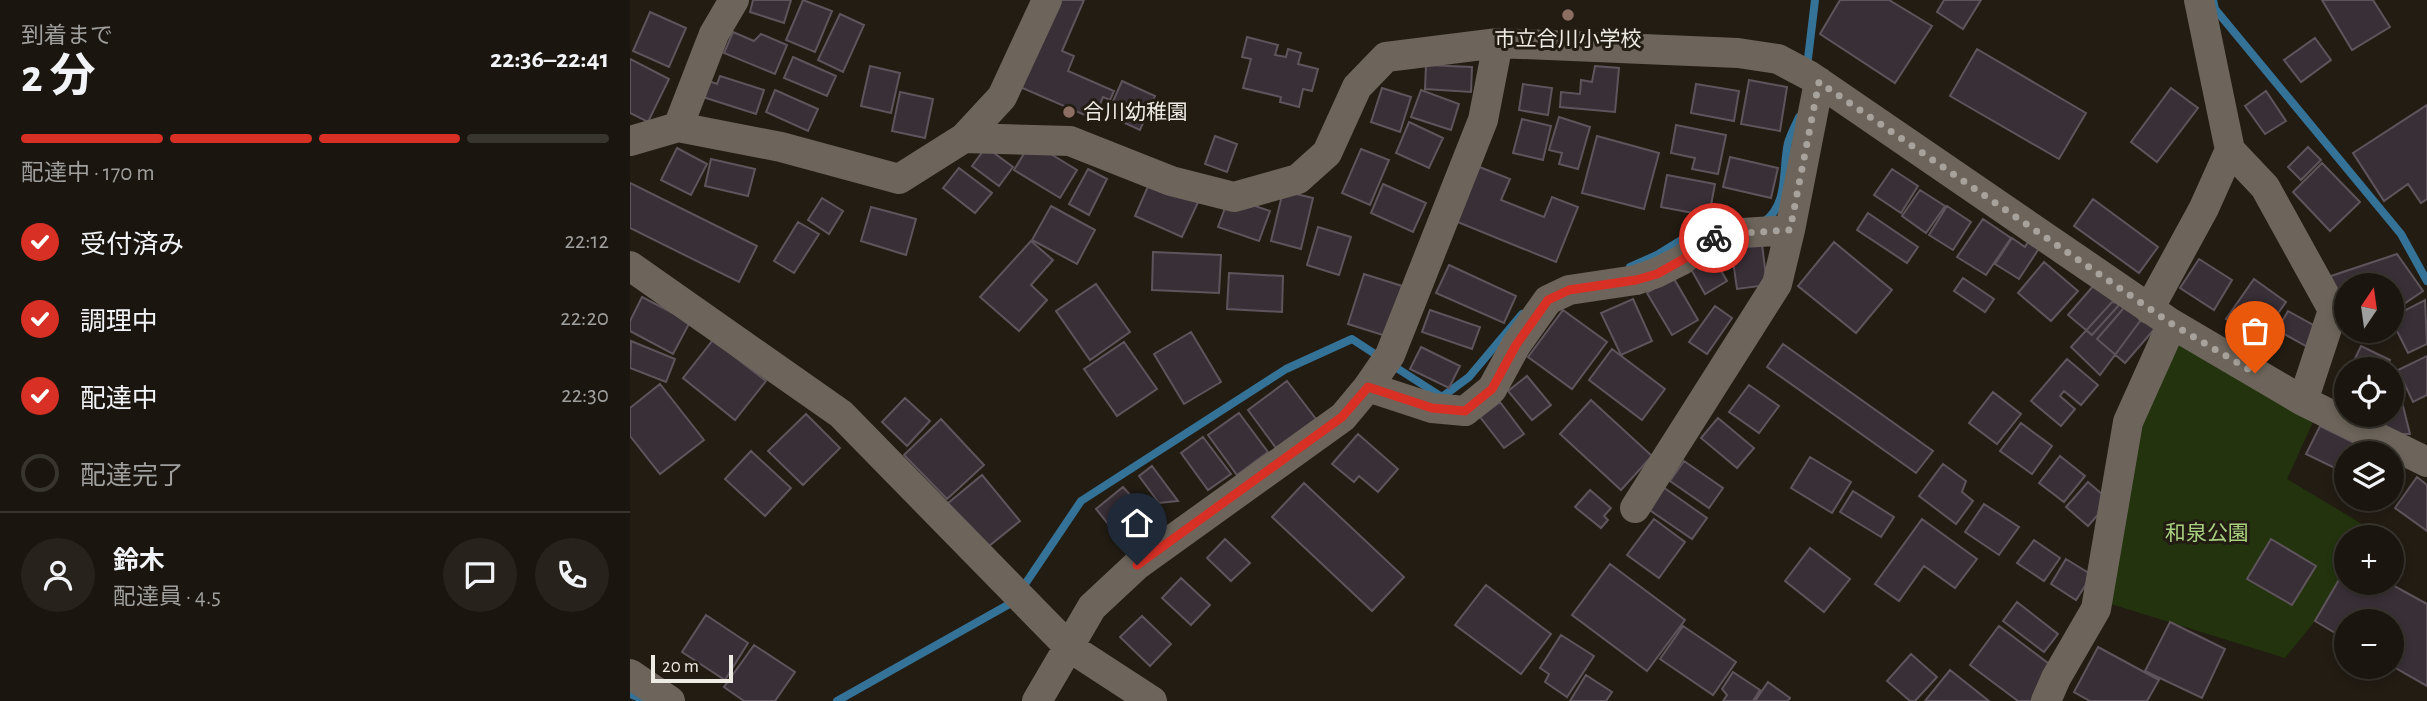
<!DOCTYPE html>
<html lang="ja">
<meta charset="utf-8">
<style>
:root{--surface:#1a150e;--page:#27221c;--text:#f1f3f6;--muted:#9f9f9e;--line:#38342e;--accent:#d93025}
body{margin:0;font-family:"Alegreya Sans","Noto Sans JP",sans-serif;background:var(--page);color:var(--text);height:100vh;display:flex;flex-direction:column;font-size:26px;white-space:nowrap}
*{box-sizing:border-box;margin:0}
p{font-size:23px;color:var(--muted)}
.icon{flex:none;width:38px;height:38px;fill:none;stroke:currentColor;stroke-width:2;stroke-linecap:round;stroke-linejoin:round}
.map{position:relative;flex:1;overflow:hidden}
.details{display:flex;flex-direction:column;background:var(--surface);width:630px}
.details>*{flex:none}
.needle{width:46px;rotate:13deg}
.fabs{position:absolute;left:1704px;top:273px;display:grid;gap:14px}
.fabs a{display:grid;place-items:center;width:70px;height:70px;border-radius:50%;background:var(--surface);box-shadow:0 4px 10px #0003,0 0 0 2px var(--line);font-size:35px}
.scale{position:absolute;left:21px;bottom:18px;width:82px;box-sizing:border-box;padding-left:7px;border:4px solid #eeeae4;border-top:0;font-size:19px;line-height:24px;white-space:nowrap;color:#eeeae4;-webkit-text-stroke:5px #221c13;paint-order:stroke}
.pin{position:absolute;display:grid;place-items:center;width:60px;height:60px;color:#fff;margin:-72px -30px;border-radius:50% 50% 50% 0;rotate:-45deg;box-shadow:0 0 7px #0007}
.pin .icon{rotate:45deg}
.courier{position:absolute;display:grid;place-items:center;width:70px;height:70px;margin:-35px;border:5px solid #d93025;border-radius:50%;background:#fff;color:#222;box-shadow:0 2px 9px #0007}
.head em{font-style:normal;font-weight:700}
.head div{display:flex;flex-direction:column-reverse}
.head{display:flex;align-items:center;justify-content:space-between;height:119px;padding:0 21px}
h1{font-size:46px;font-weight:700;line-height:52px}
.bar{display:grid;grid-template-columns:repeat(4,1fr);gap:10px 7px;align-content:center;height:84px;padding:0 21px}
.bar i{height:9px;border-radius:5px;background:var(--line)}
.bar .active{background:var(--accent)}
.bar p{grid-column:span 4}
.line{display:flex;align-items:center;gap:18px;padding:0 21px;border-top:2px solid var(--line)}
.line div{flex:1}
.round{display:grid;place-items:center;flex:none;width:74px;height:74px;border-radius:37px;background:var(--page)}
ol{padding:0 21px;list-style:none}
li{display:flex;align-items:center;gap:21px;height:77px}
li p{margin-inline-start:auto}
li .icon{padding:7px;border-radius:50%;background:var(--accent);color:#fff;stroke-width:4}
li:last-child{color:var(--muted)}
li i{width:38px;height:38px;border:4px solid var(--line);border-radius:50%}
main{display:flex;flex:1;min-height:0}
.map>svg:first-child{display:block}
.green{fill:#22330e}
.lines{fill:none;stroke-linecap:round;stroke-linejoin:round}
.stream{stroke:#357297;stroke-width:8}
.building{fill:#393037;stroke:#5f545c;stroke-width:2}
.street{stroke:#6d655b;stroke-width:30}
.done{stroke:#a7a29b;stroke-width:7;stroke-dasharray:0 12.6}
.route{stroke:#d93025;stroke-width:9}
.education-dot{fill:#8d6e63;stroke:#221c13;stroke-width:2.5}
.labels{text-anchor:middle;dominant-baseline:central;stroke-width:6;stroke-linejoin:round;paint-order:stroke}
.poi-label{font-size:21px;fill:#eeeae4;stroke:#221c13}
.park-label{font-size:21px;fill:#a9d180;stroke:#221c13}
</style>
<main>
<section class="details">
<div class="head"><div><h1>2 分</h1><p>到着まで</p></div><em>22:36–22:41</em></div>
<div class="bar"><i class="active"></i><i class="active"></i><i class="active"></i><i></i><p>配達中 · 170 m</p></div>
<ol>
<li><svg class="icon" aria-label="check" viewBox="0 0 24 24"><path d="M5 12l5 5 9-10"/></svg>受付済み<p>22:12</p></li>
<li><svg class="icon" aria-label="check" viewBox="0 0 24 24"><path d="M5 12l5 5 9-10"/></svg>調理中<p>22:20</p></li>
<li><svg class="icon" aria-label="check" viewBox="0 0 24 24"><path d="M5 12l5 5 9-10"/></svg>配達中<p>22:30</p></li>
<li><i></i>配達完了</li>
</ol>
<div class="line" style="height:126px"><a class="round"><svg class="icon" aria-label="person" viewBox="0 0 24 24"><circle cx="12" cy="8" r="4"/><path d="M4 21q1-7 8-7t8 7"/></svg></a><div><b>鈴木</b><p>配達員 · 4.5</p></div><a class="round"><svg class="icon" aria-label="chat" viewBox="0 0 24 24"><path d="M4 5h16v11H9l-5 4z"/></svg></a><a class="round"><svg class="icon" aria-label="phone" viewBox="0 0 24 24"><path d="M5 4h4l2 5-3 2q2 4 5 5l2-3 5 2v4C11 20 4 13 5 4z"/></svg></a></div>
</section>
<div class="map">
<svg width="1797" height="701" viewBox="0 0 1797 701">
<rect width="100%" height="100%" fill="#221c13"/>
<path class="green" d="M1542,324L1689,409L1657,479L1742,530L1737,537H1717V566L1685,621L1655,658L1468,600L1498,422Z"/>
<g class="lines">
<path class="stream" d="M1583,0L1585,9L1771,234L1797,281
M1177,67L1185,0
M1134,222C1159,204 1152,169 1158,143C1160,135 1165,126 1169,117
M1000,267L1027,255L1071,228
M762,365L812,397L839,377L892,314
M0,694L17,701
M207,701L383,602L451,501L656,369L722,339L751,358"/>
</g>
<path class="building" d="M123,0H161L154,23L120,12Z
M173,0L202,11L185,52L156,40Z
M428,0H454L432,51L444,56L438,71L484,91L480,100L473,97L464,119L390,87Z
M1210,0H1259L1302,26L1265,83L1190,34Z
M1314,0H1351L1333,29L1307,12Z
M1692,0H1743L1760,27L1722,50Z
M20,12L56,28L39,67L3,51Z
M210,14L234,25L213,72L188,60Z
M103,32L124,41L131,34L157,45L145,74L94,53Z
M617,37L648,45L645,55L656,57L658,49L671,53L668,64L688,69L682,91L673,89L669,107L650,102L651,97L613,88L621,59L612,57Z
M1685,38L1701,60L1671,82L1654,60Z
M1347,49L1456,113L1429,159L1320,96Z
M163,57L206,76L197,96L154,78Z
M0,59L39,79L18,122L0,113Z
M796,65L842,67L841,92L795,89Z
M240,66L270,73L261,113L231,106Z
M965,66L989,68L985,112L930,107L931,92L950,94L951,80L962,82Z
M90,76L134,90L126,114L73,97L79,81L87,84Z
M1119,80L1157,87L1150,131L1111,124Z
M492,81L525,96L510,130L477,115Z
M893,84L922,88L918,115L889,110Z
M1066,84L1109,91L1104,121L1061,113Z
M752,88L781,97L770,132L741,122Z
M1541,88L1568,108L1527,162L1501,142Z
M145,90L188,109L178,131L136,112Z
M791,90L829,104L821,130L781,117Z
M1636,91L1656,121L1635,134L1615,106Z
M270,92L303,99L295,138L262,131Z
M1797,105V199L1791,203L1778,184L1754,201L1723,153Z
M929,117L960,127L948,169L929,164L932,153L919,150Z
M892,119L921,126L913,160L883,153Z
M779,122L813,138L799,168L766,153Z
M1046,125L1096,135L1088,174L1062,169L1065,158L1041,153Z
M585,136L607,144L597,172L575,164Z
M967,136L1029,153L1014,209L952,193Z
M401,142L447,170L430,198L384,170Z
M356,147L383,167L369,186L342,166Z
M1678,147L1691,160L1671,180L1658,167Z
M47,148L77,164L61,195L31,180Z
M731,149L759,160L740,205L712,193Z
M1100,157L1148,168L1141,198L1093,187Z
M81,159L125,169L118,196L75,186Z
M1692,163L1730,202L1700,231L1663,192Z
M847,166L880,179L871,200L914,217L922,197L948,207L926,262L825,221Z
M329,168L362,193L345,213L313,188Z
M458,169L477,179L459,215L439,204Z
M1262,169L1288,186L1271,213L1244,195Z
M1037,175L1085,184L1079,216L1031,207Z
M522,177L570,198L552,237L505,216Z
M0,183L127,246L109,282L0,228Z
M753,184L796,203L783,232L741,213Z
M1290,190L1315,206L1296,233L1272,216Z
M653,191L683,198L671,249L641,241Z
M599,197L640,211L629,241L588,227Z
M192,198L213,211L199,234L178,220Z
M1463,199L1528,247L1509,273L1444,226Z
M421,206L465,230L447,264L402,240Z
M1317,206L1341,222L1323,250L1299,235Z
M241,207L286,219L276,255L231,241Z
M1238,213L1288,247L1277,263L1227,230Z
M1353,219L1381,238L1356,275L1327,257Z
M168,222L189,234L164,273L144,261Z
M688,227L721,237L709,275L677,265Z
M1382,238L1395,247L1399,240L1410,247L1389,279L1365,264Z
M401,241L423,260L401,285L417,300L389,331L350,297Z
M1204,242L1262,290L1226,333L1168,286Z
M1132,244L1137,285L1107,289L1101,247Z
M1079,250L1097,281L1075,294L1057,262Z
M523,252L591,255L589,293L522,290Z
M1767,254L1793,291L1762,312V285H1717V317L1706,321L1692,279Z
M1569,259L1602,280L1584,310L1550,288Z
M1414,262L1448,291L1421,321L1388,293Z
M819,265L886,296L874,323L806,293Z
M599,273L653,276L652,312L597,309Z
M734,274L772,286L756,336L718,324Z
M1043,277L1068,320L1042,335L1017,293Z
M1333,278L1364,299L1355,312L1324,291Z
M1624,279L1656,302L1628,341L1596,319Z
M466,284L500,332L460,360L426,311Z
M1465,284L1489,305L1462,335L1438,315Z
M12,297L60,322L43,354L0,331V321Z
M1003,299L1022,341L991,355L971,313Z
M1795,300L1797,344L1778,353L1762,321V317Z
M1482,302L1519,309L1470,375L1441,347Z
M1499,302L1527,326L1495,363L1467,339Z
M1085,306L1102,318L1077,354L1059,342Z
M800,310L850,327L842,349L792,332Z
M933,310L977,342L942,389L898,357Z
M1658,311L1694,331L1683,350L1647,330Z
M561,332L591,382L554,404L524,354Z
M83,340L136,381L105,420L53,378Z
M1,341L45,359L36,382L0,368Z
M494,342L527,389L487,416L454,369Z
M1153,344L1303,451L1286,473L1137,367Z
M1731,346L1760,360L1756,369H1720Z
M791,347L830,366L819,388L780,369Z
M982,349L1035,389L1012,420L959,380Z
M1797,356V395L1783,402L1768,370Z
M1437,359L1468,385L1451,405L1434,391L1430,396L1445,409L1431,426L1401,401Z
M897,376L921,405L902,420L878,391Z
M657,381L686,419L646,448L618,410Z
M30,384L74,440L30,474L0,436V408Z
M1119,385L1149,406L1129,433L1099,412Z
M1363,392L1391,414L1367,444L1339,423Z
M1770,394L1780,434H1758L1753,415H1762V396Z
M275,398L300,421L277,446L252,422Z
M961,400L1022,456L991,490L930,434Z
M870,402L894,434L874,448L850,417Z
M609,413L638,452L607,475L578,435Z
M176,414L210,448L173,485L138,451Z
M1088,418L1124,448L1107,468L1071,438Z
M311,419L354,465L317,499L274,455Z
M1391,423L1422,446L1402,474L1370,451Z
M1690,426L1745,453H1717V474L1676,454Z
M728,434L768,469L748,492L729,476L724,482L702,464Z
M573,437L601,474L578,490L551,453Z
M121,451L161,488L135,516L95,479Z
M1430,456L1455,476L1434,502L1409,483Z
M1180,457L1221,482L1202,513L1161,488Z
M1054,461L1093,488L1079,508L1040,481Z
M1313,464L1336,481L1332,492L1343,501L1326,524L1289,496Z
M522,466L548,501L529,503L509,476Z
M352,475L390,521L354,550L317,504Z
M1787,477L1797,485V531L1765,508Z
M1458,482L1480,501L1458,526L1436,507Z
M674,483L774,577L742,611L642,517Z
M493,487L511,507L483,530L466,509Z
M1033,487L1077,518L1062,539L1018,509Z
M960,490L981,508L974,516L978,520L971,528L945,507Z
M1223,491L1264,517L1251,537L1210,512Z
M1354,504L1389,527L1369,555L1335,532Z
M1024,519L1055,542L1029,578L997,555Z
M1292,519L1347,559L1325,588L1294,566L1269,601L1245,584Z
M595,539L620,563L601,581L577,558Z
M1641,539L1686,566L1662,605L1617,579Z
M1404,540L1430,558L1414,581L1387,563Z
M1180,548L1220,579L1194,612L1155,581Z
M1436,559L1462,575L1446,600L1421,584Z
M980,564L1055,620L1017,671L942,615Z
M1717,566V583H1759L1797,604V686L1762,666V621H1717V640L1685,621Z
M551,578L580,605L561,625L532,598Z
M856,585L921,634L891,674L825,625Z
M1387,602L1428,634L1414,652L1373,621Z
M76,615L118,643L95,680L52,652Z
M512,616L541,644L520,666L490,637Z
M1540,622L1595,649L1572,698L1515,671Z
M1053,626L1106,662L1083,695L1030,659Z
M1369,626L1426,669L1401,701H1388L1340,665Z
M931,635L964,656L937,697L915,682L919,674L910,668Z
M124,645L165,672L145,701H114L94,687Z
M1468,647L1529,680L1517,701H1460L1444,692Z
M1281,654L1307,677L1285,701H1280L1257,681Z
M1320,670L1359,701H1295Z
M1103,672L1130,690L1123,701H1093L1097,695L1092,689Z
M956,675L982,692L976,701H940Z
M1138,682L1160,698L1158,701H1125Z"/>
<g class="lines">
<path class="street" d="M48,127L84,34L104,0
M334,138L440,141L541,181L604,197L668,179L697,153L727,87L756,57L868,43L1108,53L1148,59L1180,76L1542,324L1673,401L1797,462
M0,141L48,127L151,147L269,179L334,138L372,97L417,0
M1600,150L1635,187L1703,310L1673,401
M0,266L211,414L439,647L522,701
M1519,309L1574,208L1600,150L1569,0
M738,387L802,408L835,411L862,389L886,345L918,300L939,290L1006,280L1026,273L1052,260L1080,238L1097,234L1160,230
M1005,508L1147,284L1160,230L1189,82
M0,674L40,701
M407,701L462,607L507,565L713,417L738,387L760,355L853,120L868,43
M1416,701L1426,678L1466,609L1498,422L1542,324"/>
</g>
<g class="lines">
<path class="done" d="M1084,238L1097,234L1160,230L1189,82L1542,324L1625,373"/>
<path class="route" d="M507,565L712,417L738,387L802,408L835,411L862,389L886,345L918,300L939,290L1006,280L1027,274L1052,260L1084,238"/>
</g>
<g class="education-dot">
<circle cx="938" cy="15" r="7"/>
<circle cx="439" cy="112" r="7"/>
</g>
<g class="labels">
<g class="poi-label">
<text x="938" y="39">市立合川小学校</text>
<text x="453" y="112" text-anchor="start">合川幼稚園</text>
</g>
<g class="park-label">
<text x="1577" y="533">和泉公園</text>
</g>
</g>
</svg>
<div class="fabs">
<a><svg class="needle" viewBox="-14 -14 28 28"><path d="M0-13l5 13h-10z" fill="#e53935"/><path d="M0 13l5-13h-10z" fill="#9f9f9e"/></svg></a>
<a><svg class="icon" aria-label="locate" viewBox="0 0 24 24"><circle cx="12" cy="12" r="6"/><path d="M12 2v4M12 18v4M2 12h4M18 12h4"/></svg></a>
<a><svg class="icon" aria-label="layers" viewBox="0 0 24 24"><path d="M12 4l9 5-9 5-9-5zM3 14l9 5 9-5"/></svg></a>
<a>+</a>
<a>−</a>
</div>
<div class="scale">20 m</div>
<div class="pin" style="left:1625px;top:373px;background:#ea580c"><svg class="icon" aria-label="bag" viewBox="0 0 24 24"><path d="M5 8h14l-1 12H6zM9 8a3 3 0 0 1 6 0"/></svg></div>
<div class="pin" style="left:507px;top:565px;background:#1f2937"><svg class="icon" aria-label="home" viewBox="0 0 24 24"><path d="M3 11l9-7 9 7M6 9v11h12V9"/></svg></div>
<div class="courier" style="left:1084px;top:238px"><svg class="icon" aria-label="bike" viewBox="0 0 24 24"><circle cx="6" cy="16" r="4"/><circle cx="18" cy="16" r="4"/><path d="M6 16l4-8h5l3 8M10 8l3 8H6M13 5h3"/></svg></div>
</div>
</main>
